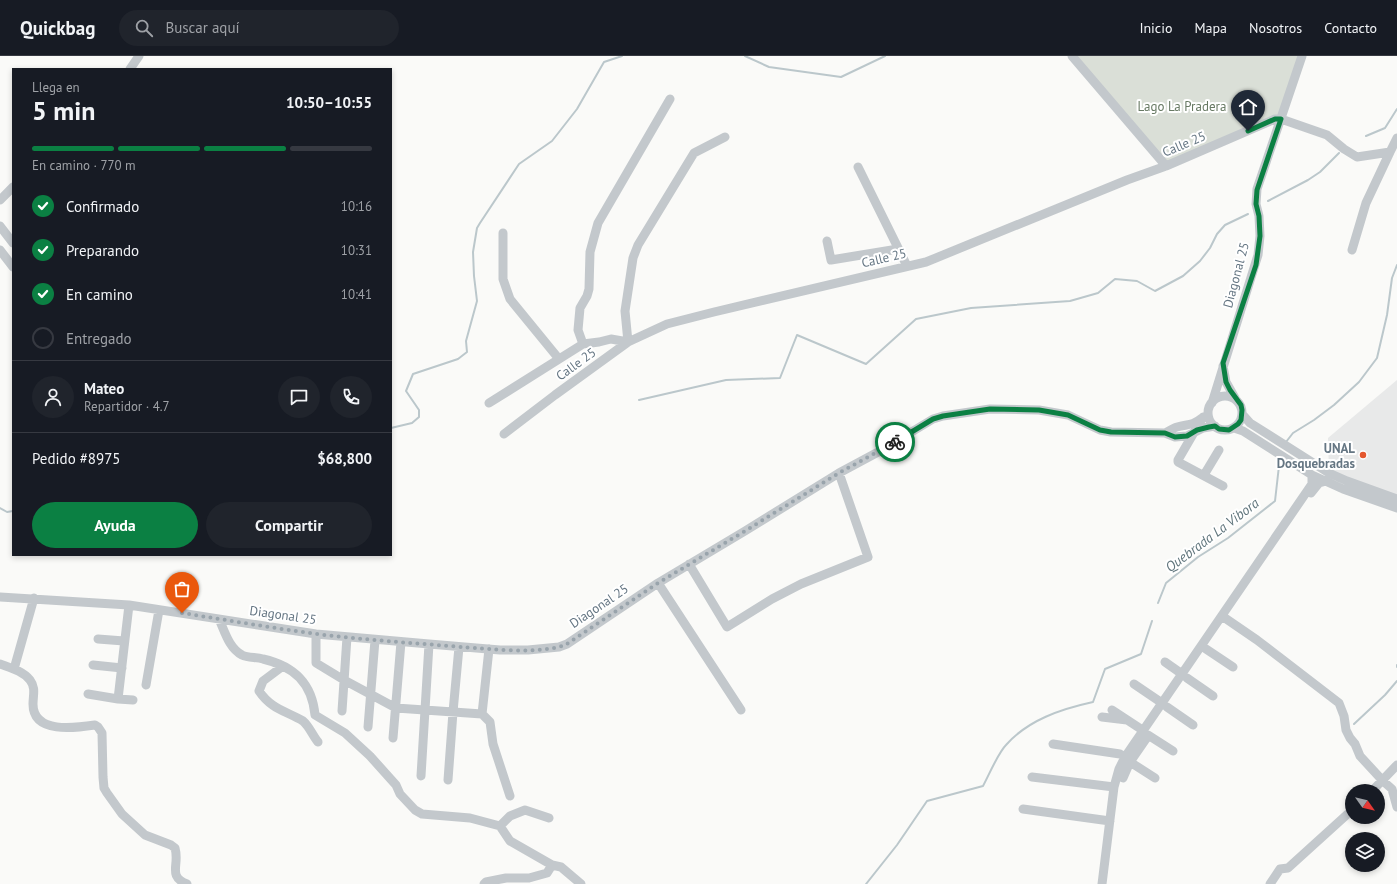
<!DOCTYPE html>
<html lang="es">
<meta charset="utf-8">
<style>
:root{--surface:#171b24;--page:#20242c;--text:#f1f3f6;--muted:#9ea1a6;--line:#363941;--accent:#0b8043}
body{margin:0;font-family:"PT Sans",sans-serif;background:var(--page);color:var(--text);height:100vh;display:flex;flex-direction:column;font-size:15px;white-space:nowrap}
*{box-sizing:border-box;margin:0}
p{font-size:13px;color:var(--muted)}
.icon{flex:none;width:22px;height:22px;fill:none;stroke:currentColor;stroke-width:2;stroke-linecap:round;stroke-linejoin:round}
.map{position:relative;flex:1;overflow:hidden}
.sheet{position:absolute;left:12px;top:12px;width:380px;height:488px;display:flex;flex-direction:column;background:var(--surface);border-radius:0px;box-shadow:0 2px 6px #0003}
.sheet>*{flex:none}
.needle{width:26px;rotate:124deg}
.controls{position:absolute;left:1345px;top:728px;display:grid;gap:8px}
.controls a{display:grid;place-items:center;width:40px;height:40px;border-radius:50%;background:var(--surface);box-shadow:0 2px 6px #0003;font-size:20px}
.pin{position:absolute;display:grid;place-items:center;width:34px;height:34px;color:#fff;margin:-41px -17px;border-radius:50% 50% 50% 0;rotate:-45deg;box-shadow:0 0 4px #0007}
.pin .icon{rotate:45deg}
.courier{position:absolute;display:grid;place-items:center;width:40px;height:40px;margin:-20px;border:3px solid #0b8043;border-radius:50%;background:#fff;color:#222;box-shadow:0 1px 5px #0007}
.overview em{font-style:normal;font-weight:800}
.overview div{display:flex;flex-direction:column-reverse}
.overview{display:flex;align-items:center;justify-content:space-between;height:68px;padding:0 20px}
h1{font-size:26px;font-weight:800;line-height:30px}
.bar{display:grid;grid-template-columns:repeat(4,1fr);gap:6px 4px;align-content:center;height:48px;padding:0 20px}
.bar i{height:5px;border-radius:3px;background:var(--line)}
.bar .current{background:var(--accent)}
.bar p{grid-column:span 4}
.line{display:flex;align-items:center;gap:10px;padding:0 20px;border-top:1px solid var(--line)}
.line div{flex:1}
.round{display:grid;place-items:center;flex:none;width:42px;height:42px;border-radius:21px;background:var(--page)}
ol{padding:0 20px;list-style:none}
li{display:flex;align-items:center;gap:12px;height:44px}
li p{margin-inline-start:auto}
li .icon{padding:4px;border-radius:50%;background:var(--accent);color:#fff;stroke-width:4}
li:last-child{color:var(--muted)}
li i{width:22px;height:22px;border:2px solid var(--line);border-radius:50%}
.primary-button{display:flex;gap:8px;margin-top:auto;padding:8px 20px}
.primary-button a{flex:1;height:46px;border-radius:24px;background:var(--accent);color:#fff;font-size:16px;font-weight:800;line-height:46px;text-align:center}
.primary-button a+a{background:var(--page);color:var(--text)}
header{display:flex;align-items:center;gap:24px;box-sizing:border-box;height:56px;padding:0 20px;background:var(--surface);border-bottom:1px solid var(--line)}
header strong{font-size:19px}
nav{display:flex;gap:22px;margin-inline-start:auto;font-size:14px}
.search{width:280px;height:36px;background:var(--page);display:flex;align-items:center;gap:10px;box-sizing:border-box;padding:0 14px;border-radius:22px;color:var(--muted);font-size:15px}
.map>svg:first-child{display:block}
.built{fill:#e8e9e9}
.green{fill:#dadfd7}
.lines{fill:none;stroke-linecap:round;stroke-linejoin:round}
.stream{stroke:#bbc7cb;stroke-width:2}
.minor{stroke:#c3c8cc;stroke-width:9}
.done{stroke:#99a4ac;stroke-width:4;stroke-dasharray:0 7.2}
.route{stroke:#0b8043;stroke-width:5}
.poi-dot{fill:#e4572e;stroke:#fff;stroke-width:1.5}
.labels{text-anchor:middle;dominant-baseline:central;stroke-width:4;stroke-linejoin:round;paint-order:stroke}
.park-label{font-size:13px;fill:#687a64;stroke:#fff}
.street-label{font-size:13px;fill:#657683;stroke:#fff}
.poi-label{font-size:13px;font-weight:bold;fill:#657683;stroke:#fff;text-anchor:end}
.water-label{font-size:14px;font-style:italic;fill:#60757c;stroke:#fff}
</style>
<header>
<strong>Quickbag</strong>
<div class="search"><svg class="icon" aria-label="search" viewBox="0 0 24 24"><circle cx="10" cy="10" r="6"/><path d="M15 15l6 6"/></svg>Buscar aquí</div>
<nav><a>Inicio</a><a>Mapa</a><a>Nosotros</a><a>Contacto</a></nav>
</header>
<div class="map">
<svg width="1397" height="828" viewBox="0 0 1397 828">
<rect width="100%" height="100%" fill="#fafaf8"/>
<path class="built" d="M1397,324V443L1329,417L1328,382Z"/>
<path class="green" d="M1072,0H1302L1281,63L1166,110Z"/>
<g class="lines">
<path class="stream" d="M745,0L769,11L841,21L885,0
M1366,80L1385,72L1397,53
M1268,145L1308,124L1320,116L1339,97
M639,344L726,324L780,322L797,279L866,308L916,263L971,252L1070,245L1098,237L1115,223L1137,225L1155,235L1183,220L1200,205L1210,192L1217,178L1225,169L1248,158
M391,372L412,367L419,361V354L406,335L413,318L458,303L467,296L466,285L477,245L474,220L473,196L477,172L480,167L519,108L552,85L577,53L604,6L622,0
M1286,386L1293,377L1314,364L1334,349L1359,326L1377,302L1387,259L1392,222L1397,209
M0,452L7,456L13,455
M1158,547L1166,527L1198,501L1228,482L1275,445L1280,401
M1397,609V611
M1354,668L1385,639L1397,625
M866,828L897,789L927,745L983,730C989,719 998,697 1006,689C1028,664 1061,653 1093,646L1105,613L1141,598L1152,565"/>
<path class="minor" d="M1072,0L1166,110
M130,13L139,0
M670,43L598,167L590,196L589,233L587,240L580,252L578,274L583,288L599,286L611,283L628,286L625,255L633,202L638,189L694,97L725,81
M858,111L907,210
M0,144L13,131
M0,170L13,187
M503,177V223L510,243L559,303
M827,185L831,204L898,193
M0,194L13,211
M1352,194L1366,147L1390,96L1397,82
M1223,310L1226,326L1235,342
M1208 357a17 17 0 1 1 34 0a17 17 0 1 1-34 0Z
M489,347L583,288
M1212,347L1258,199L1260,180L1259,160L1256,148L1257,133L1302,0
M1242,358L1250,367L1329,417L1347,425L1397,443
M1203,361L1178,404V406L1223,430
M1234,372L1243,375L1312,419L1343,433L1397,452
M1165,377C1169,375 1173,372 1177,371C1188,368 1192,370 1202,362
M504,378L555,339L628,286L667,268L714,256L926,206L1127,124L1166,110L1275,63H1281L1327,79L1344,93L1357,101L1390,96
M1204,419L1219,394
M1311,437L1319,427L1326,425
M689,508L727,571L772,543L801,528L868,501L839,417
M658,527L741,654
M0,541L129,549L316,578L429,588L500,594H528L559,591L567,588L658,527L745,475L839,417L880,395L933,363L943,360L990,353L1039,354L1068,359L1100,374L1111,376L1165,377L1175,381L1187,380L1203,372L1215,370
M1222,560L1257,584L1339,647L1344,660L1346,674L1350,682L1355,688L1360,700L1383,725L1392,733L1397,751
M219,563C225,576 229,592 242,599C248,602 256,601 263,603C294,610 312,627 315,659L345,677L370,700L396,729L400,738L415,754L422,758L470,762L500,770L510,785L552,809L561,811L581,828
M316,578V607L344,624L396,652L482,658
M98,583L124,585
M489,593L482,658L490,666L493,688L510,740
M1206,593L1233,611
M1165,606L1182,618
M0,608C11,612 23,615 30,624C36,632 33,639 33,648C33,678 75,672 95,669L98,671L102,677L103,721L104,732L107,737L122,758L145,779L171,789L175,792C180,809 167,820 187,828
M93,609L122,612
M283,610L263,625L259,635C271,653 286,655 303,665C309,670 313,680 318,686
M14,613L34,542
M1187,622L1213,640
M1134,628L1162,647
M146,629L159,554
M88,638L118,643L129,549
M118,643L133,644
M1167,651L1193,669
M1112,654L1144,675
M342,655L347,581
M1102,661L1127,664
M368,671L375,584
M1148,679L1173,695
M393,682L401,586
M1053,688L1120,698L1125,701
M1130,706L1155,722
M421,720L429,588
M1032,721L1114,731
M1123,722L1130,706L1148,680
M448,724L453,656L459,591
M1372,735L1397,709
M1023,753L1110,765
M500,770L510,760L525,754L549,762
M484,828L486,826L506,822H529L547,817L552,809
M1102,828L1114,731L1119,713L1125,701L1312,428V419
M1270,828L1280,813L1288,812L1352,754"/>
</g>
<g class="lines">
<path class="done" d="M182,557C227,564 272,572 317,578C365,584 413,587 462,591C490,593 542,599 567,588L658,527L745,475L839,417L895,386"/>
<path class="route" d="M895,386L933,363L943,360L990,353L1039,354L1068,359L1100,374L1111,376L1165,377L1175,381L1187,380L1197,374L1209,371L1215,370L1219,373L1229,374L1238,368L1241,364L1242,354L1241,349L1230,334L1226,326L1223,307L1256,209L1260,180L1259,160L1256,148L1257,134L1281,63H1275L1248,75"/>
</g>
<circle class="poi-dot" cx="1363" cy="399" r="4"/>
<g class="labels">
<g class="park-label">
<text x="1182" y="50">Lago La Pradera</text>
</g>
<g class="street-label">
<text transform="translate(1184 88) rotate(-23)">Calle 25</text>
<text transform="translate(884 202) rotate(-13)">Calle 25</text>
<text transform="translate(1236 219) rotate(-75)">Diagonal 25</text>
<text transform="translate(576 308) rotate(-36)">Calle 25</text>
<text transform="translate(599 550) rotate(-34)">Diagonal 25</text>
<text transform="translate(283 559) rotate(8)">Diagonal 25</text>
</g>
<g class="poi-label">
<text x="1355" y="392">UNAL<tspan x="1355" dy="15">Dosquebradas</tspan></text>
</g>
<g class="water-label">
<text transform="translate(1212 479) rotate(-37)">Quebrada La Vibora</text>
</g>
</g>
</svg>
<div class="controls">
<a><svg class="needle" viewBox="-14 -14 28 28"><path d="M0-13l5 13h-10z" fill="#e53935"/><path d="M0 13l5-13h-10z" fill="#9ea1a6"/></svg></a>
<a><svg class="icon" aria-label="layers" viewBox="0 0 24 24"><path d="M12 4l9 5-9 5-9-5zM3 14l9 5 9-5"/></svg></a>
</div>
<div class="pin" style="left:182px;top:557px;background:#ea580c"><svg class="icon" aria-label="bag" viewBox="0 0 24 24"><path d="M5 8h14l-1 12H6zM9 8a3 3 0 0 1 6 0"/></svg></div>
<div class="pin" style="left:1248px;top:75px;background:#1f2937"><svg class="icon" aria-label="home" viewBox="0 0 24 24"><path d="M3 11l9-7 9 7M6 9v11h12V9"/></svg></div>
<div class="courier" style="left:895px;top:386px"><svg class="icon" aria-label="bike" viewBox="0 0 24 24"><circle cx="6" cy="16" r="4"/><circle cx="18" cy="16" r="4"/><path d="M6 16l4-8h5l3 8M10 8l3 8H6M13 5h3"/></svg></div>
<section class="sheet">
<div class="overview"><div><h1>5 min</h1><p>Llega en</p></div><em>10:50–10:55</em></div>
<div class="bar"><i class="current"></i><i class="current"></i><i class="current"></i><i></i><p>En camino · 770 m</p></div>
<ol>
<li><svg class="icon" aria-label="check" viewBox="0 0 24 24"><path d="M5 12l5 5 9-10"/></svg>Confirmado<p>10:16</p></li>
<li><svg class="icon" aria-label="check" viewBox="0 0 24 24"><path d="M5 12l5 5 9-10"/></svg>Preparando<p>10:31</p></li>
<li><svg class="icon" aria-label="check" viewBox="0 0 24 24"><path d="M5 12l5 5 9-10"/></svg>En camino<p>10:41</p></li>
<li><i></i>Entregado</li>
</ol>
<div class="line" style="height:72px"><a class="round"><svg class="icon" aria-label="person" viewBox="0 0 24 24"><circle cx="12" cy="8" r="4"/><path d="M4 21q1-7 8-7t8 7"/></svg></a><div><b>Mateo</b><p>Repartidor · 4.7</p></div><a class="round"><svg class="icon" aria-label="chat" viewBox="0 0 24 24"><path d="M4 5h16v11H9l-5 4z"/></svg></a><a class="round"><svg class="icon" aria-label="phone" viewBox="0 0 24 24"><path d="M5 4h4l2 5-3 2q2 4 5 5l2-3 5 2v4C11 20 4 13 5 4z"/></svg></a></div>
<div class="line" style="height:52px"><div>Pedido #8975</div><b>$68,800</b></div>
<div class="primary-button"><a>Ayuda</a><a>Compartir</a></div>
</section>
</div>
